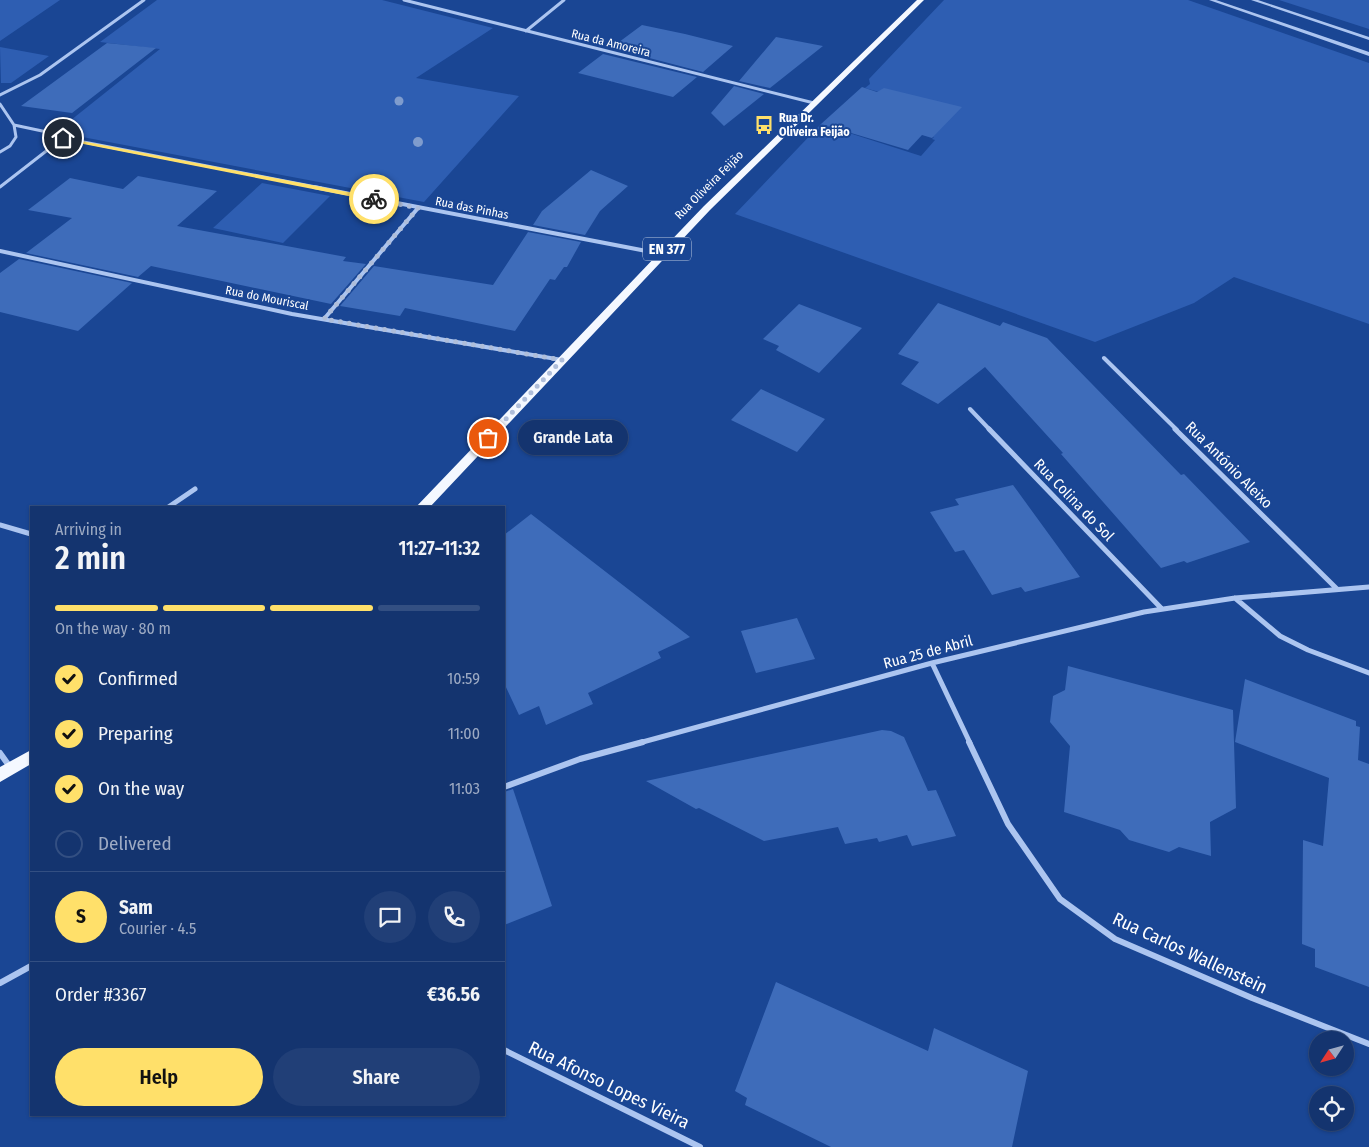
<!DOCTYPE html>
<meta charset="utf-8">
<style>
:root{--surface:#14346f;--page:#213f77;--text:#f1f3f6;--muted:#9daac3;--line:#334f82;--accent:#ffe06a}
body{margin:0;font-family:"Fira Sans Condensed",sans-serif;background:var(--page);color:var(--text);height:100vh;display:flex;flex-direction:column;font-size:19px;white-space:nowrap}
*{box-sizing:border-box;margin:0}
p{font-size:16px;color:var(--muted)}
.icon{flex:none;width:28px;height:28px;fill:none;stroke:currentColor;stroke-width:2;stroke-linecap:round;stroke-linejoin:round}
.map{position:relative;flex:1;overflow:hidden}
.details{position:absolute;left:30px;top:506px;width:475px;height:610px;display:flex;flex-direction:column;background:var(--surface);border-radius:0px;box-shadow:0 1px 4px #0004,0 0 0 1px var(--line)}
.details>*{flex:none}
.needle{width:32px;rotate:234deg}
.tools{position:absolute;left:1309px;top:1031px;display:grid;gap:10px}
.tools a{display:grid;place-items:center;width:45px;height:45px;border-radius:50%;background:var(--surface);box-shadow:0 1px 4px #0004,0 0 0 1px var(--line);font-size:25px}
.pin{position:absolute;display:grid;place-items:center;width:42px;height:42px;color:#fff;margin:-21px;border:2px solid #fff;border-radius:50%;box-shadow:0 1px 5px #0007}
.courier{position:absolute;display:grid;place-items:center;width:50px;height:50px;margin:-25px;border:4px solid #ffe06a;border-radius:50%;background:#fff;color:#222;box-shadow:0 1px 6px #0007}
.bubble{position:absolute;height:35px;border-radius:18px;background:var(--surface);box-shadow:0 1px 4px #0004,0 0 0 1px var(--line);font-size:16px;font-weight:600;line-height:35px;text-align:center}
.summary em{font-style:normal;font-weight:600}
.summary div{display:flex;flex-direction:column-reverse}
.summary{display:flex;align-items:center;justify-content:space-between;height:85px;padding:0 25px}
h1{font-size:32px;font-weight:600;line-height:38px}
.bar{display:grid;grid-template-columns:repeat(4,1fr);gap:8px 5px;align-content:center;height:60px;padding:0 25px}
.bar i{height:6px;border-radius:4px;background:var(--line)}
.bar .current{background:var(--accent)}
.bar p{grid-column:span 4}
.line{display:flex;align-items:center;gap:12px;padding:0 25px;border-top:1px solid var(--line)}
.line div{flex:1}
.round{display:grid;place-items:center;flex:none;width:52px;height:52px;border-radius:26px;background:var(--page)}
ol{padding:0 25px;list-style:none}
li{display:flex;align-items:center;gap:15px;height:55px}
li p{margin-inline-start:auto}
li .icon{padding:5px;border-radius:50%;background:var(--accent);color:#111;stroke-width:4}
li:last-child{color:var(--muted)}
li i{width:28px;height:28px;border:2px solid var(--line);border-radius:50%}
.cta{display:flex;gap:10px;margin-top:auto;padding:10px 25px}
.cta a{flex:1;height:58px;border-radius:30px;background:var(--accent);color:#111;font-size:20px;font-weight:600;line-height:58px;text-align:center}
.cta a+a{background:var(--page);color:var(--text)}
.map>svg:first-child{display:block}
.green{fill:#2e5eb2}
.building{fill:#3e6cba}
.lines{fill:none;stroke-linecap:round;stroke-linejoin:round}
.minor-far3{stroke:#acc5f0;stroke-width:3}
.minor-far2{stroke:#acc5f0;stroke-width:4}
.minor-far1{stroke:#acc5f0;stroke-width:5}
.minor{stroke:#acc5f0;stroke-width:6}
.tertiary{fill:#acc5f0;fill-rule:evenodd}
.primary{fill:#f4f8ff;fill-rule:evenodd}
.tree{fill:#7f9ccd}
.route{fill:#ffe06a}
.done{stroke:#afbeda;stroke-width:5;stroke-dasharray:0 9}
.labels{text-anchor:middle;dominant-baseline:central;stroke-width:4;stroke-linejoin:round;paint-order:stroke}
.far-street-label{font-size:12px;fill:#fff;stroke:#1a4694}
.far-poi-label{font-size:12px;font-weight:bold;fill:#fff;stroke:#1a4694;text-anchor:start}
.shield{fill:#1a4694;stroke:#bac8df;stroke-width:1}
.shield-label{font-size:14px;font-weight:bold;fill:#fff}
.street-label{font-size:15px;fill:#fff;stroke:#1a4694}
.near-street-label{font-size:18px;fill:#fff;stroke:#1a4694}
</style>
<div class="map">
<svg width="1369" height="1147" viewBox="0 0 1369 1147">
<rect width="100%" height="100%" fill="#1a4694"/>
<path class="green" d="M0,0H60L0,41Z
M157,0H382L493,28L416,78L519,96L424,202L56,132L160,49L100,42Z
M944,0H1188L1369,63V324L1234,277L1194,303L1095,342L735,214L821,124L921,156L935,140L932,139L934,137L928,135L931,107L865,88L870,84L869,79Z
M1279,0H1369V29Z
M0,47L49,56L11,83H1Z
M262,183L330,196L283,243L213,228Z"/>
<path class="building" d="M642,25L685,34L733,46L703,72L611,48Z
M776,37L823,46L770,88L739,81Z
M107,43L156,48L72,113L21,106Z
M603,54L697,77L673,97L578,73Z
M734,86L764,94L724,126L711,113Z
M862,87L877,92L884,88L962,107L932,138L922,135L908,150L821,124Z
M591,170L628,186L600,211L585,235L533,225L542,211Z
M138,176L217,191L177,226L346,257L343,261L366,264L331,304L151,266L138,277L26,253L72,218L28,210L70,178L123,189Z
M528,232L581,242L567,267H564L555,280L550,279L515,331L405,308L400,316L340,306L374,266L493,285Z
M19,259L132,283L78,331L0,312V273Z
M938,303L1000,326L1003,322L1047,338L1181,475L1184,474L1250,542L1187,563L1184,561L1161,568L1061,454L1063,453L985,367L938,404L901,384L919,362L898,354Z
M799,304L862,328L819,373L776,350L779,346L763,339Z
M761,389L825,419L797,452L731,420Z
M1013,485L1080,577L1025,592L1021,587L992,595L964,550L955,552L930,512L959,505L955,499Z
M531,514L690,637L658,652L661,658L588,693L593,704L546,725L539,706L519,715L504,683V535Z
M797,618L815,659L756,673L741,631Z
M1068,666L1233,710L1236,808L1210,822L1211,856L1179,847L1169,852L1129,840L1120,830L1064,812L1070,746L1050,722L1053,696L1065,690Z
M1245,679L1356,721V726L1360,727L1358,760L1369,764V987L1315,967V949L1302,944L1303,840L1323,846L1329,778L1235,742Z
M882,730L891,731L904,737L928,791L936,790L956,836L912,846L907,835L879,842L877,838L845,844L838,827L764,841L699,808L696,809L646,781Z
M513,789L552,906L504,925V792Z
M776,982L928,1051L934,1028L1028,1071L1012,1147H831L745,1105L747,1098L735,1091Z"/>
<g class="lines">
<path class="minor-far3" d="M404,0L814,103
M526,31L564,0
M0,95L40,75L144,0
M0,104L14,125L16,137L10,146L0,152
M14,125L47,132L63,138L321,188
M0,187L63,138"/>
<path class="minor-far2" d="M314,187L662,254
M0,251L292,314L562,360
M324,319L418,208
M1104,358L1177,430
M970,409L990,430"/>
<path class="minor-far1" d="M989,429L1161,608
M1175,429L1337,589
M167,508L195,489
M0,525L31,534
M1235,598L1280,636L1308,650L1369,673
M932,663L970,743
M639,743L932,663L1144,612L1235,598L1369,587"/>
<path class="minor" d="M969,742L1008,824L1060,899L1115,939L1252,998L1369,1044
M0,753L10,767
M504,787L580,759L643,742
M0,983L31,966
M504,1050L700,1147"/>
<path class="tertiary" d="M1209,0H1216L1369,52V56Z
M1251,0H1258L1369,37V40Z"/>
<path class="primary" d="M917,0H924L710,210L429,508H415L704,206Z
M31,750V764L0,782V767Z"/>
</g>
<g class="tree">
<circle cx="399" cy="101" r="4.5"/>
<circle cx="418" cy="142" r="5"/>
</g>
<path class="route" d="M61,137L374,197L376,199L374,201L63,140Z"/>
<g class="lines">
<path class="done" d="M374,199L418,208L324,319L562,360L488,438"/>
</g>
<defs>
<g id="bus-bare" transform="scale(1.5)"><path d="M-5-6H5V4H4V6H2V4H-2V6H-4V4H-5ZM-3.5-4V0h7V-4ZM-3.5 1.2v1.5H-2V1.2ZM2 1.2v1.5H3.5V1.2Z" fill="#ffe06a" stroke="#1a4694" stroke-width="2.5" paint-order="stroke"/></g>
</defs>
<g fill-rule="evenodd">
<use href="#bus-bare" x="764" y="125"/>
</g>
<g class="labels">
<g class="far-street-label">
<text transform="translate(611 43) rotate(14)">Rua da Amoreira</text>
<text transform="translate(709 185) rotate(-45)">Rua Oliveira Feijão</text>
<text transform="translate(472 208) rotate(11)">Rua das Pinhas</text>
<text transform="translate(267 298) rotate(11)">Rua do Mouriscal</text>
</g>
<g class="far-poi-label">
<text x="779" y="118">Rua Dr.<tspan x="779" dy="14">Oliveira Feijão</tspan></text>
</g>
<rect class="shield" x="643" y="237.5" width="48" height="23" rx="4"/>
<g class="shield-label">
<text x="667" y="249">EN 377</text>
</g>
<g class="street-label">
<text transform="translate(1229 465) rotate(45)">Rua António Aleixo</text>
<text transform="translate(1074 500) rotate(46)">Rua Colina do Sol</text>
<text transform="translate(928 652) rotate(-15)">Rua 25 de Abril</text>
</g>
<g class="near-street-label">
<text transform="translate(1190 953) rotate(25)">Rua Carlos Wallenstein</text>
<text transform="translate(609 1085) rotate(26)">Rua Afonso Lopes Vieira</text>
</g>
</g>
</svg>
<div class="tools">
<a><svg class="needle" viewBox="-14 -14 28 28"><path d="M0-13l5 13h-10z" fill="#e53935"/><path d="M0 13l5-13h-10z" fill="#9daac3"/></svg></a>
<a><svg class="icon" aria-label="locate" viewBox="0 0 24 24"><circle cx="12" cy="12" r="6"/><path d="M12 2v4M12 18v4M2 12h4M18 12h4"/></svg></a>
</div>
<div class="pin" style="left:488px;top:438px;background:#ea580c"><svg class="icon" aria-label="bag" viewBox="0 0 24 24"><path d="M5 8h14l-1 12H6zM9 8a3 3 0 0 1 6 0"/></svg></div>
<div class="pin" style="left:63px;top:138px;background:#1f2937"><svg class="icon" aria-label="home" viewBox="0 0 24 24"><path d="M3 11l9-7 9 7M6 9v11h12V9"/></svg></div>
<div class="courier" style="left:374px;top:199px"><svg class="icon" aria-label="bike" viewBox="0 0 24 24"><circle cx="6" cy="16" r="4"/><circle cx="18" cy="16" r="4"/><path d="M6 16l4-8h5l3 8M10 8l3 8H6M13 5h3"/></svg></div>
<div class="bubble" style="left:518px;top:420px;width:110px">Grande Lata</div>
<section class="details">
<div class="summary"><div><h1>2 min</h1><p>Arriving in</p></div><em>11:27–11:32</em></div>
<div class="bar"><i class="current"></i><i class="current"></i><i class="current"></i><i></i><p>On the way · 80 m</p></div>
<ol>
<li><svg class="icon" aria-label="check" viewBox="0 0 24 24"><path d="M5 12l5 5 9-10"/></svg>Confirmed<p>10:59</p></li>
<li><svg class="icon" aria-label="check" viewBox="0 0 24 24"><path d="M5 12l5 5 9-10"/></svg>Preparing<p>11:00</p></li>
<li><svg class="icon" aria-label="check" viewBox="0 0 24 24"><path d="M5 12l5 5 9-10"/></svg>On the way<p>11:03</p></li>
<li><i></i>Delivered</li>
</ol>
<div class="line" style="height:90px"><b class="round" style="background:var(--accent);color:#111">S</b><div><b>Sam</b><p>Courier · 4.5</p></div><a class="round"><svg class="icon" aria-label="chat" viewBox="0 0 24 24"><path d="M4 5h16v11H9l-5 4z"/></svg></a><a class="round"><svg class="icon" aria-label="phone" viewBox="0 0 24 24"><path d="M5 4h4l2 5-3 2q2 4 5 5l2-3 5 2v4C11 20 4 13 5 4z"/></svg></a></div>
<div class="line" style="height:65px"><div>Order #3367</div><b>€36.56</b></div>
<div class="cta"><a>Help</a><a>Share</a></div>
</section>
</div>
